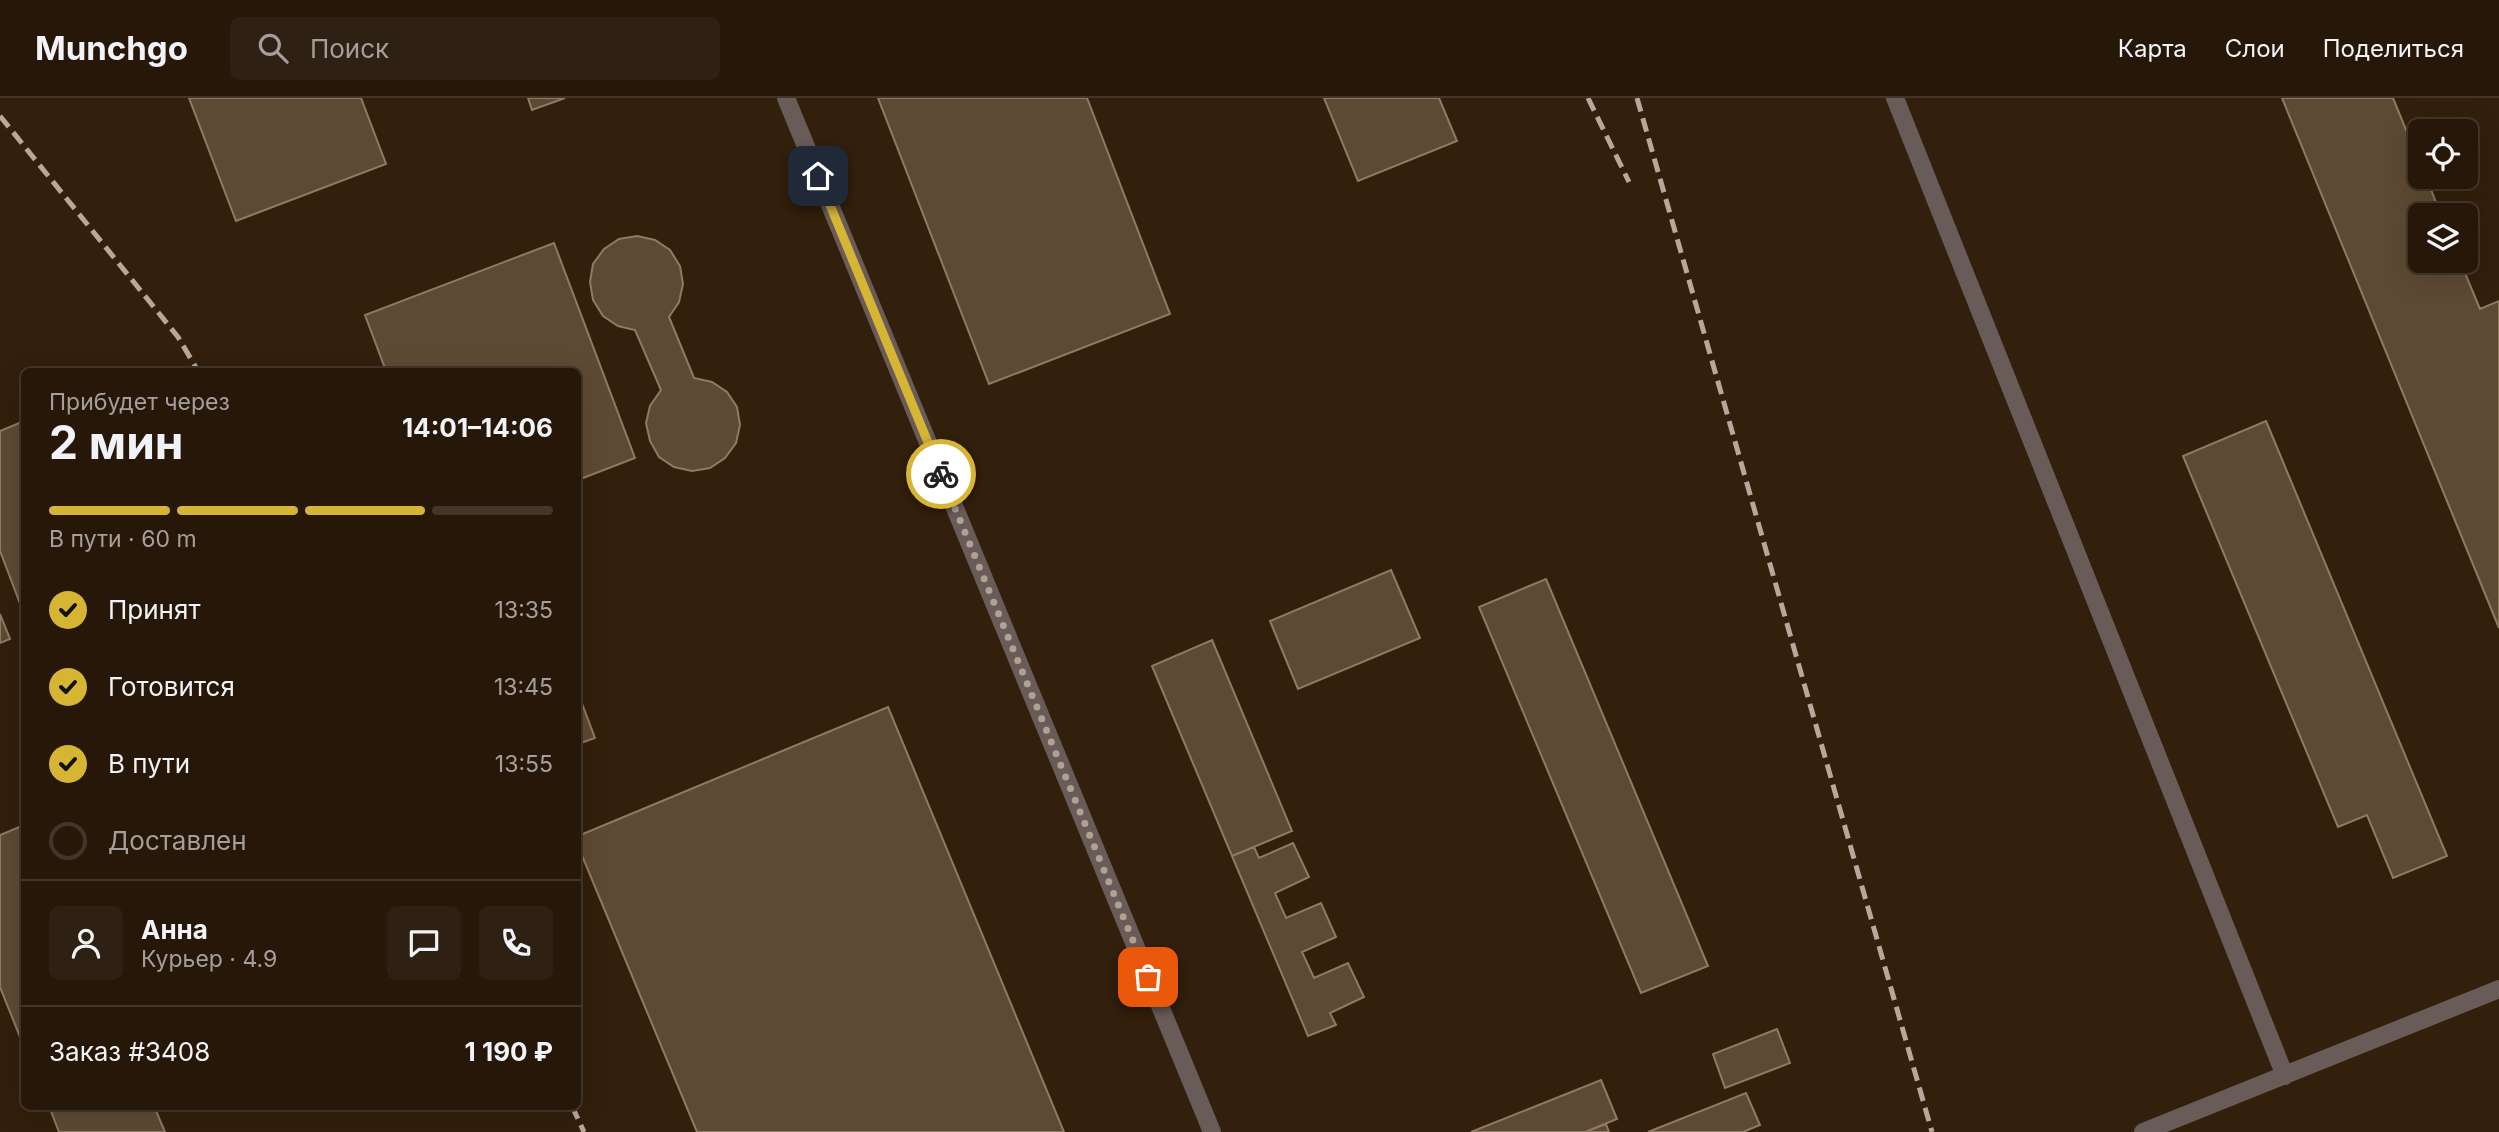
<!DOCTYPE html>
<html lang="ru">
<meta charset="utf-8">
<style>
:root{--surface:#261709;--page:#2e2012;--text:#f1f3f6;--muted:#a49f9c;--line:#42362a;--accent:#d6b534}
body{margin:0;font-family:Inter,sans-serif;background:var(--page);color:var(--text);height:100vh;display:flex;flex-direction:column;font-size:26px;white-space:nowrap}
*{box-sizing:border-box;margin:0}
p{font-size:23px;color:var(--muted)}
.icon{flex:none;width:38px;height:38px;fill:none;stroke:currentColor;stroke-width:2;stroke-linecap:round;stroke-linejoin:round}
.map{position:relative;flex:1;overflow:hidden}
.panel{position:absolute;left:21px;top:270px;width:560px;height:742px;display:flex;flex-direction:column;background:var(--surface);border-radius:10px;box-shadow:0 7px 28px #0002,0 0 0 2px var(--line)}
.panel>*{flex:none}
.controls{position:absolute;left:2408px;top:21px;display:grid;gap:14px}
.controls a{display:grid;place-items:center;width:70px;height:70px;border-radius:10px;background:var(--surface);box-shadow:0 7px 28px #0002,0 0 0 2px var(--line);font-size:35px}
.pin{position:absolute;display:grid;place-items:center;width:60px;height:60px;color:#fff;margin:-30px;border-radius:14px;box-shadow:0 4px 10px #0006}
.courier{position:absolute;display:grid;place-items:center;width:70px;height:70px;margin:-35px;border:5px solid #d6b534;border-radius:50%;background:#fff;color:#222;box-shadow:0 2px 9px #0007}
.overview em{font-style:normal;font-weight:700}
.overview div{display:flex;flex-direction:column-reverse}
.overview{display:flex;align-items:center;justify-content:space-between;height:119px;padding:0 28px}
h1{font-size:46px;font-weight:700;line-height:52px}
.bar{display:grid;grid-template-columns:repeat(4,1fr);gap:10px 7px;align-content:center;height:84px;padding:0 28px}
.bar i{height:9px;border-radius:5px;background:var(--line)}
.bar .current{background:var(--accent)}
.bar p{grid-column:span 4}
.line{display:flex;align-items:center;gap:18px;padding:0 28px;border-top:2px solid var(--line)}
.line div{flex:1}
.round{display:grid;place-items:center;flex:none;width:74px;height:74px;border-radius:10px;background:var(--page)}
ol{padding:0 28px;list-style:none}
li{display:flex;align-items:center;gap:21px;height:77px}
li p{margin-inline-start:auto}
li .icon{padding:7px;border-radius:50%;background:var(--accent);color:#111;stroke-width:4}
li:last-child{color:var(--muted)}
li i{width:38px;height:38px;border:4px solid var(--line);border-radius:50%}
header{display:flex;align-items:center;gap:42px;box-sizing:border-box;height:98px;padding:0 35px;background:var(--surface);border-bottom:2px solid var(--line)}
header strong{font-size:33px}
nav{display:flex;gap:38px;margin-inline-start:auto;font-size:24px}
.search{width:490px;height:63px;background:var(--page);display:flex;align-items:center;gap:18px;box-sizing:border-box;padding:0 24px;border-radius:10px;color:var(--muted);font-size:26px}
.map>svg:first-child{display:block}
.building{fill:#5d4a34;stroke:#8f7a63;stroke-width:2}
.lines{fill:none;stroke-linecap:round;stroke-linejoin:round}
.service{stroke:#695b58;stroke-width:18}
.rail{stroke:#b8a89b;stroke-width:5;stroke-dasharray:14 7;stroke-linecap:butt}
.done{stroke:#b1a193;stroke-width:7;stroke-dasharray:0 12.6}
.route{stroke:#d6b534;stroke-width:9}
</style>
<header>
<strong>Munchgo</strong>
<div class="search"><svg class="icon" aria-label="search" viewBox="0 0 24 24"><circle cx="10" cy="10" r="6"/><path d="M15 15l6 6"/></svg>Поиск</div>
<nav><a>Карта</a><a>Слои</a><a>Поделиться</a></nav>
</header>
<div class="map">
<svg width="2499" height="1034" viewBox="0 0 2499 1034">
<rect width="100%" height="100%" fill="#321f0c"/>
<path class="building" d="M189,0H361L386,66L236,123Z
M528,0H565L532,12Z
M878,0H1087L1170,216L989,286Z
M1324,0H1439L1457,43L1358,83Z
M2282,0H2393L2420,66V79H2426L2441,117H2420V163H2460L2480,211L2499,203V530Z
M637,138L655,142L670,152L680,168L683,186L679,204L669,219L694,280L712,284L727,294L737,309L740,327L736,345L725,360L710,370L692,373L674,369L659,359L650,343L646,325L650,308L661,292L635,232L618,228L603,218L593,202L590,184L593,166L604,151L619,141Z
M554,145L635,360L578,382V273H386L365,217Z
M24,323V516L0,453V333Z
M2266,323L2447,758L2393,780L2367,717L2338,729L2183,358Z
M1391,472L1420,540L1298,591L1270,523Z
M1546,481L1708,868L1641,895L1479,509Z
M0,516L10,541L0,545Z
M1212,542L1292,733L1232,758L1152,568Z
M578,595L595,640L578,646Z
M888,609L1064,1034H697L578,748V738Z
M24,727V949L0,889V737Z
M1293,745L1309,779L1275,795L1286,820L1321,805L1336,839L1302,854L1314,880L1348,865L1364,899L1330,915L1336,927L1308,938L1232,758L1254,749L1259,760Z
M1777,931L1790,965L1725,990L1713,956Z
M1601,982L1617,1021L1585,1034H1471Z
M1746,995L1760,1027L1743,1034H1648Z
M49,1008H154L165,1034H59Z
M1606,1026L1609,1034H1585Z"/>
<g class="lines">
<path class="service" d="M786,0L1212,1034
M1895,0L2285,978
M2143,1034L2499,891"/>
<path class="rail" d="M1588,0L1629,84
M1637,0L1932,1034
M0,18L178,239L198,273
M572,1008L584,1034"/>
</g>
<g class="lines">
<path class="done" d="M941,376L1148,879"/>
<path class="route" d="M818,78L941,376"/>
</g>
</svg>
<div class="controls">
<a><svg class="icon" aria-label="locate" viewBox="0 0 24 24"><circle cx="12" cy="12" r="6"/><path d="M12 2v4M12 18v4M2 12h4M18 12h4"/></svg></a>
<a><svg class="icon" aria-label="layers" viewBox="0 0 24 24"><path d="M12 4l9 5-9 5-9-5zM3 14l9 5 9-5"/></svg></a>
</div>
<div class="pin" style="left:1148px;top:879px;background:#ea580c"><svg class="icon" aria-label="bag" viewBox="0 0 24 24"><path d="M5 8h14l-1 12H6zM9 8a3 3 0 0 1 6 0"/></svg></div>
<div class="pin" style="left:818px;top:78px;background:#1f2937"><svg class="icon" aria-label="home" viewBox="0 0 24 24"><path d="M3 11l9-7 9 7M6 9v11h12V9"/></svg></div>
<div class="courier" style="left:941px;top:376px"><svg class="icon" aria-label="bike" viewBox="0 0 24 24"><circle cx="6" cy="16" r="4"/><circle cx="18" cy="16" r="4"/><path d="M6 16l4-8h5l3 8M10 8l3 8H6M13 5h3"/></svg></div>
<section class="panel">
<div class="overview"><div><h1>2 мин</h1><p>Прибудет через</p></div><em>14:01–14:06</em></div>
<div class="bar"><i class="current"></i><i class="current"></i><i class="current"></i><i></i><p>В пути · 60 m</p></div>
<ol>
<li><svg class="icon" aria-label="check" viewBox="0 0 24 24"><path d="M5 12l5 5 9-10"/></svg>Принят<p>13:35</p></li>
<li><svg class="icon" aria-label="check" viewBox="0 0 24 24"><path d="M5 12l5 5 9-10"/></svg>Готовится<p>13:45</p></li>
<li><svg class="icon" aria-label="check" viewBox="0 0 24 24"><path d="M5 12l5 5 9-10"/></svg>В пути<p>13:55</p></li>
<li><i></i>Доставлен</li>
</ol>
<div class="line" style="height:126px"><a class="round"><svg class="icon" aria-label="person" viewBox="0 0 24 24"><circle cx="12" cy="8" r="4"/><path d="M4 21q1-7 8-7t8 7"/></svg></a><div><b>Анна</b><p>Курьер · 4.9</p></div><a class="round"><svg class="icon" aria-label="chat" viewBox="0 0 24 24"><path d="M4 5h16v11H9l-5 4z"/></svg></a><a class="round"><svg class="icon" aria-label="phone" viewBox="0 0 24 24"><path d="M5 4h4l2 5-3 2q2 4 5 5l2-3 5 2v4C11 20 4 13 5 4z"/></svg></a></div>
<div class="line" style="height:91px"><div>Заказ #3408</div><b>1 190 ₽</b></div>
</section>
</div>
